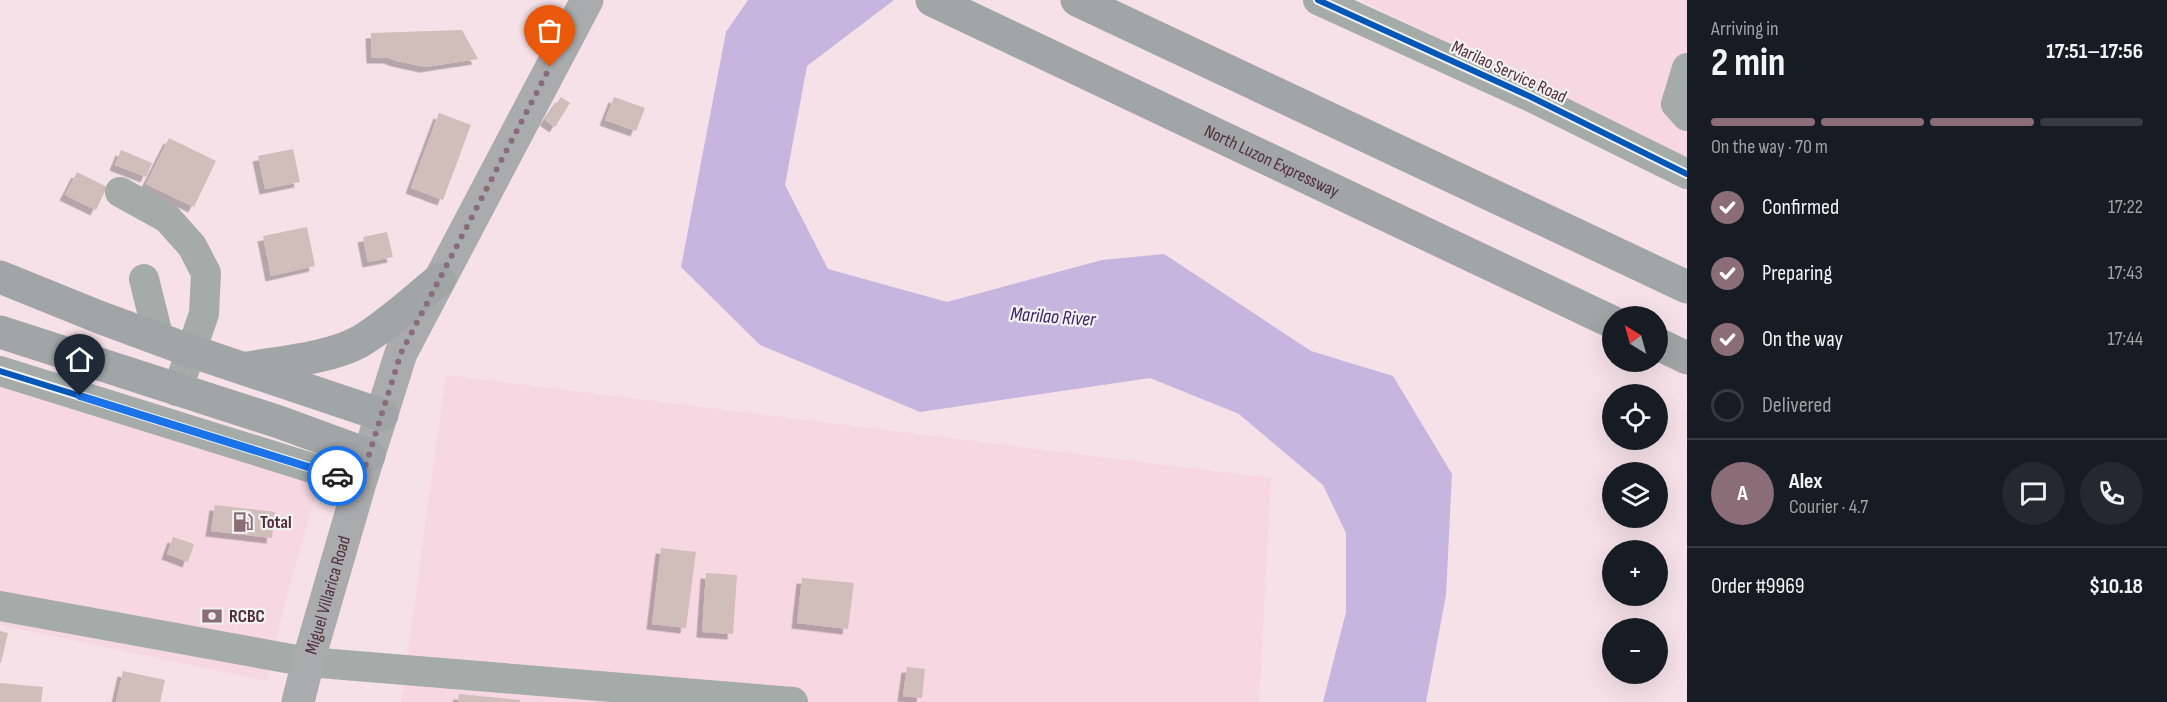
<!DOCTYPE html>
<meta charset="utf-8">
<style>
:root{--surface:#171b24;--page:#242831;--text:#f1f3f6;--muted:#9ea1a6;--line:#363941;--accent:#8b6d77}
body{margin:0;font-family:"Sofia Sans Condensed",sans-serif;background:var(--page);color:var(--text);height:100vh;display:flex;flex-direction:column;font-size:22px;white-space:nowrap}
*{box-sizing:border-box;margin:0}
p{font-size:20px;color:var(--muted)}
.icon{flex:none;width:33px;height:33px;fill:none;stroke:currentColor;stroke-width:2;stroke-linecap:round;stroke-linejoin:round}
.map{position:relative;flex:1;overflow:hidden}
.drawer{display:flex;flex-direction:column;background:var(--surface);width:480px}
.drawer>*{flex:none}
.needle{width:39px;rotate:323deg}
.fabs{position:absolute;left:1602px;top:306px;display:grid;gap:12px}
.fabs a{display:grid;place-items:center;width:66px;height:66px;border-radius:50%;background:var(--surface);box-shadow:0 6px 24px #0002;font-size:30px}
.pin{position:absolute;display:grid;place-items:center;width:51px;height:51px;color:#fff;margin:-62px -26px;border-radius:50% 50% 50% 0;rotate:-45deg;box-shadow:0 0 6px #0007}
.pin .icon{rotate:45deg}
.courier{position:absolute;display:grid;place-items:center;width:60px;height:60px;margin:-30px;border:4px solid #1a73e8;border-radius:50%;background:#fff;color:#222;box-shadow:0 2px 8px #0007}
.head em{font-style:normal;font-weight:700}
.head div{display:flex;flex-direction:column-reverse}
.head{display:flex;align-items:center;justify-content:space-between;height:102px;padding:0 24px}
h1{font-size:39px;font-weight:700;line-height:45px}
.bar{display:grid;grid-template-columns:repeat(4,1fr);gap:9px 6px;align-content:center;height:72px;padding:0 24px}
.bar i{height:8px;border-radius:4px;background:var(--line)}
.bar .current{background:var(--accent)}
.bar p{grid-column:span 4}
.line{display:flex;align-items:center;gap:15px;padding:0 24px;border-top:2px solid var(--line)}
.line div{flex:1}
.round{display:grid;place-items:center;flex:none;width:63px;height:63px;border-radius:32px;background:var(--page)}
ol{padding:0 24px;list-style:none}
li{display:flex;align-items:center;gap:18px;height:66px}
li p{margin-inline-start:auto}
li .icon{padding:6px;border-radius:50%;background:var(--accent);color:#fff;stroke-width:4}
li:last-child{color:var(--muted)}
li i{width:33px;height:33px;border:3px solid var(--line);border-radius:50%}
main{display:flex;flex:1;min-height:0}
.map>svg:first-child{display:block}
.built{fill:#f7d7e1}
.water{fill:#c6b5de}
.building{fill:#d1bdb9;filter:url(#shadow)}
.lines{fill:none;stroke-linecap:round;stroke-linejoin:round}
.minor{stroke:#a4aba9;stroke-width:30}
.major{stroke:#aaabac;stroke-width:33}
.highway{stroke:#a2a5a5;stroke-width:33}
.cycleway-casing{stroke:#f2f2f2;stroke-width:10}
.cycleway{stroke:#0057b8;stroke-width:6}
.done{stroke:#8b6d77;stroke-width:6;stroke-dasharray:0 10.8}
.route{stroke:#1a73e8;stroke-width:8}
.labels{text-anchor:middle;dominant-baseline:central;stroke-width:4.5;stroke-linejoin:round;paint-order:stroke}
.street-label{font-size:18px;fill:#512e3a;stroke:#f2f2f2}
.poi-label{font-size:18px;font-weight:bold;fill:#512e3a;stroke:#f2f2f2;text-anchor:start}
.water-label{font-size:20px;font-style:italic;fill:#3d2466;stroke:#f2f2f2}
</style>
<main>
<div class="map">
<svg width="1687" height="702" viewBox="0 0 1687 702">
<defs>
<filter id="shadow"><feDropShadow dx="-5.5" dy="5.5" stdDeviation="0" flood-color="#0004"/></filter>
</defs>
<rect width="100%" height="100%" fill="#f6e1e8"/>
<path class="built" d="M1361,0H1687V160Z
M446,375L1271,478L1259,702H401Z
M0,387L195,447L299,475L311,487L315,497L287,595L267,681L0,625Z"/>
<path class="water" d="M748,0H894L807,66L785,185L828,269L947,302L1102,260L1164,254L1311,351L1393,376L1452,474L1446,595L1426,702H1323L1346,612V533L1323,485L1239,414L1150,378L920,412L760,345L681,267L726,32Z"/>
<path class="building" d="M462,30L478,59L425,67L397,61L389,58H372L371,33Z
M561,97L570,103L555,127L545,120Z
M614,97L645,108L636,131L605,120Z
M439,113L471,125L443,200L411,188Z
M169,138L216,161L194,207L146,184Z
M293,149L300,182L265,189L258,156Z
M121,150L152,163L146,177L115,165Z
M77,172L107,187L96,210L65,195Z
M307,227L315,266L271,276L263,236Z
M387,232L393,257L368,262L363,237Z
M215,505L275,512L272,538L211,531Z
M173,537L194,544L188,562L167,554Z
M661,548L696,552L686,628L652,624Z
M706,573L737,575L733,634L702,632Z
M802,578L854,583L848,629L797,623Z
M0,631L8,633L1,663H0Z
M907,667L925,669L922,698L903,696Z
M123,671L165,680L160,702H116Z
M0,683L43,687L41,702H0Z
M459,694L520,700V702H458Z"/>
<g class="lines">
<path class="minor" d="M1318,0L1529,96L1687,174
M1687,68L1676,104L1687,116
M120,192L167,218L192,246L206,273L204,314L177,391
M144,279L159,339
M0,371L360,483
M0,606L308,662L793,702"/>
<path class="major" id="s1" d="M298,702L308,662L360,483L401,353L587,0"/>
<g class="highway">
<path id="s2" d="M932,0L1612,322"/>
<path d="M1077,0L1687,287"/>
<path d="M0,277L99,317L191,351L382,415"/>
<path d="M0,332L279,422L369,455"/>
<path d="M1658,344L1687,358"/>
<path d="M248,368C281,362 330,358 359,342C388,325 413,301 439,280"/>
</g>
<g class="cycleway-casing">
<path id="cycleway" d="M1318,0L1529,96L1687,174
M0,371L360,483"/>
</g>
<use href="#cycleway" class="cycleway"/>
</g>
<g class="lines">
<path class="done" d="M337,476L360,483L401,353L550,67"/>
<path class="route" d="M80,396L337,476"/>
</g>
<defs>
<g id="fuel-bare" transform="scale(1.62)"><path d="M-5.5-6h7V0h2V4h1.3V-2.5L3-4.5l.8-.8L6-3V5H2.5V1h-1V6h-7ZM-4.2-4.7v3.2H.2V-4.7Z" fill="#8b6d77" stroke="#f2f2f2" stroke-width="2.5" paint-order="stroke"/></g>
<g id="bank-bare" transform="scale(1.62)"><path d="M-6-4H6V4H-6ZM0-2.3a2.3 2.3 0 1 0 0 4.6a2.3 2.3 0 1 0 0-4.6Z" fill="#8b6d77" stroke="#f2f2f2" stroke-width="2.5" paint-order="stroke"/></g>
</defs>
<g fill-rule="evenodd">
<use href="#fuel-bare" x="243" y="522"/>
<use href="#bank-bare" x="212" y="616"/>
</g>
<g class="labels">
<g class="street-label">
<text transform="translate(1509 72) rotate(25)">Marilao Service Road</text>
<text stroke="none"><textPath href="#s2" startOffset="376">North Luzon Expressway</textPath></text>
<text stroke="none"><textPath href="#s1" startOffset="111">Miguel Villarica Road</textPath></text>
</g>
<g class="poi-label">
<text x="260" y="522">Total</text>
<text x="229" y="616">RCBC</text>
</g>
<g class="water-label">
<text transform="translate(1053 317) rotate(4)">Marilao River</text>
</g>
</g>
</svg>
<div class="fabs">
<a><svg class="needle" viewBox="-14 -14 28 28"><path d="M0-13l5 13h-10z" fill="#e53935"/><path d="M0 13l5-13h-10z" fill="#9ea1a6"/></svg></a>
<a><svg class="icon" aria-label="locate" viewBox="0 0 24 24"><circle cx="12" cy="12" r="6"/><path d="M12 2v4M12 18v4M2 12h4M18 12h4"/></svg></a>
<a><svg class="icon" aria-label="layers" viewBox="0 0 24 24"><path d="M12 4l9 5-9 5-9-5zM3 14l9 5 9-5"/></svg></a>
<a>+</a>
<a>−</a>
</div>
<div class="pin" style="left:550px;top:67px;background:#ea580c"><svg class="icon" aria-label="bag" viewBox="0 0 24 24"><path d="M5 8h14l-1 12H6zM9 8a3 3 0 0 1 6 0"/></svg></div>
<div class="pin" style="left:80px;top:396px;background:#1f2937"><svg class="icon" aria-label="home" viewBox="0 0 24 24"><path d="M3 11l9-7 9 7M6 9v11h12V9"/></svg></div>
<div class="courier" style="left:337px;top:476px"><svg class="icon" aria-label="car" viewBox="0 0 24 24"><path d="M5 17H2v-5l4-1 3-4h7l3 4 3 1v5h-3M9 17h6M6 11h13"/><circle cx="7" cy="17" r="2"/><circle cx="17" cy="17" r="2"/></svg></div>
</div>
<section class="drawer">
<div class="head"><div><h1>2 min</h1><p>Arriving in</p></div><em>17:51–17:56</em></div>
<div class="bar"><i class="current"></i><i class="current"></i><i class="current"></i><i></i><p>On the way · 70 m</p></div>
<ol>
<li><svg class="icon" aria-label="check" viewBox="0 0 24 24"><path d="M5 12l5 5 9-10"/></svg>Confirmed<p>17:22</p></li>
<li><svg class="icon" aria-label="check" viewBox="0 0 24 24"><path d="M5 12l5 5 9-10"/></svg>Preparing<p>17:43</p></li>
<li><svg class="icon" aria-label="check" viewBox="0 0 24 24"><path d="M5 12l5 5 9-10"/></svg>On the way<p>17:44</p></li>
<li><i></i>Delivered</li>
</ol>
<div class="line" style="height:108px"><b class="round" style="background:var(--accent);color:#fff">A</b><div><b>Alex</b><p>Courier · 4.7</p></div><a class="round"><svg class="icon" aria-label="chat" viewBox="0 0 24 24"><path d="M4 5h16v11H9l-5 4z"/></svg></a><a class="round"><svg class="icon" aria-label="phone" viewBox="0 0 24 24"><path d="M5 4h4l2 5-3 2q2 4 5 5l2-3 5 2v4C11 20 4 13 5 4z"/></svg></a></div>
<div class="line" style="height:78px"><div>Order #9969</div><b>$10.18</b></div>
</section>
</main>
